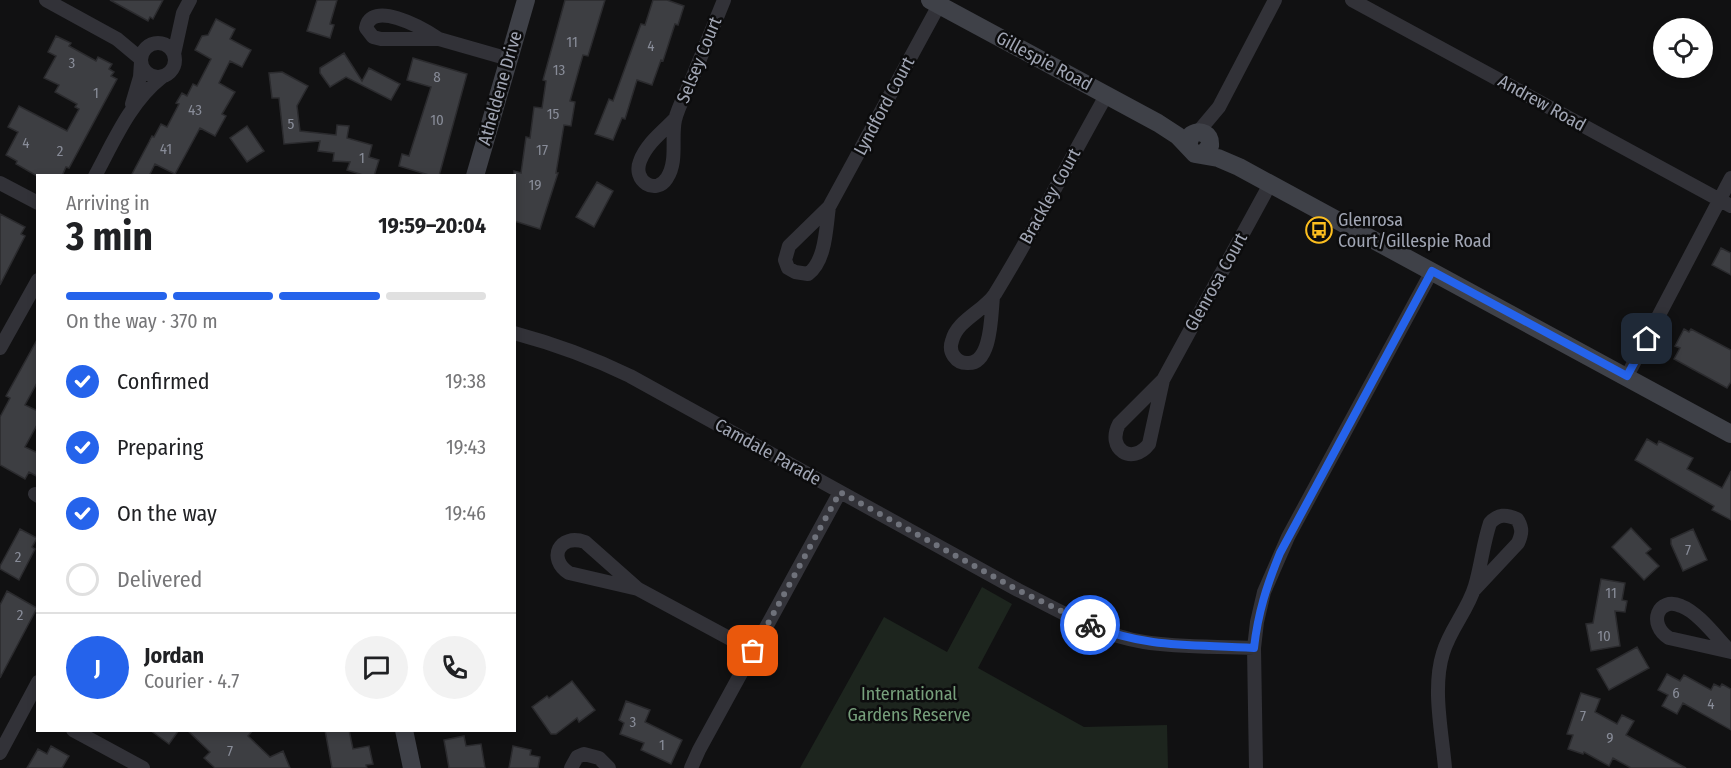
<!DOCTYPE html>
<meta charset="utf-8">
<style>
:root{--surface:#fff;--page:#f2f2f2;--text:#202124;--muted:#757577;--line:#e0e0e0;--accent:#2563eb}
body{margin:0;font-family:"Fira Sans Condensed",sans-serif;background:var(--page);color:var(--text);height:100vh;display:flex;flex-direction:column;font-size:22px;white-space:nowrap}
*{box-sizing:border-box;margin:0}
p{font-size:20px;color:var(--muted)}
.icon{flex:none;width:33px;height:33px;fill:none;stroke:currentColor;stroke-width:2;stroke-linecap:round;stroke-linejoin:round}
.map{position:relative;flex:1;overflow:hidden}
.drawer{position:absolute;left:36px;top:174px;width:480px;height:558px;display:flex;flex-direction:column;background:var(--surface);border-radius:0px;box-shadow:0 3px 9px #0003}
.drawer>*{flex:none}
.fabs{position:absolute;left:1653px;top:18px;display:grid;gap:12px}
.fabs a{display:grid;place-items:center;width:60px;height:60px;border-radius:50%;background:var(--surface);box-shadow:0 3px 9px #0003;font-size:30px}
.pin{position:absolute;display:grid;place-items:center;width:51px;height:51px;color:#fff;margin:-26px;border-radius:12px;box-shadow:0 3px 9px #0006}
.courier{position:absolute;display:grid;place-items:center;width:60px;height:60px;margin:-30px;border:4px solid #2563eb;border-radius:50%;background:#fff;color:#222;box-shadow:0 2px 8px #0007}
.overview em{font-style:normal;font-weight:700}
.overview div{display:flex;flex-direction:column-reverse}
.overview{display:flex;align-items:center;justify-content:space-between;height:102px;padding:0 30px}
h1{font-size:39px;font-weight:700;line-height:45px}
.bar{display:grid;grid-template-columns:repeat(4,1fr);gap:9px 6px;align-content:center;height:72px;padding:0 30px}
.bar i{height:8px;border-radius:4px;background:var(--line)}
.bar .selected{background:var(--accent)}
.bar p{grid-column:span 4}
.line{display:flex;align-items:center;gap:15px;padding:0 30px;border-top:2px solid var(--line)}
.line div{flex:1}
.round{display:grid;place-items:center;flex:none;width:63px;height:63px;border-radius:32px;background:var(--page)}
ol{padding:0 30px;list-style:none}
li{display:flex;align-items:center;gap:18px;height:66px}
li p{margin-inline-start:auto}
li .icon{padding:6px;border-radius:50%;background:var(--accent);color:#fff;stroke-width:4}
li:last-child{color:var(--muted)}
li i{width:33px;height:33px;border:3px solid var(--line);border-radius:50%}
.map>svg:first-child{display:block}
.green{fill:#1d251e}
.building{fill:#3d3e42;stroke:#2b2b2e;stroke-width:1.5}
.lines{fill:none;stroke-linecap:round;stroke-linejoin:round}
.street{stroke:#323238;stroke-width:14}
.secondary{stroke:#3f4148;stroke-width:18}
.done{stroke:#6f727b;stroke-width:6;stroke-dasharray:0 10.8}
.route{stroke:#2563eb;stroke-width:8}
.labels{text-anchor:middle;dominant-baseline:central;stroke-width:5;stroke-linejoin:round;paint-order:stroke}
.number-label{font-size:15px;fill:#888c98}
.street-label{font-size:18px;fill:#a1a6b4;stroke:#0c0c0d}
.poi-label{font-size:18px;fill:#a1a6b4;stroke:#0c0c0d;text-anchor:start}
.park-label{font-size:18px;fill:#77a07c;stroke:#0c0c0d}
</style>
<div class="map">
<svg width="1731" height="768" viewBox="0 0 1731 768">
<rect width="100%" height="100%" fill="#111112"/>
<path class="green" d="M982,587L1012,604L978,668L1084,727L1167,725L1168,768H800L884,617L947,652Z"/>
<path class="building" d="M110,0H163L153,19L150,17L148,21Z
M317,0H337L330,24L334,25L330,38L307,31Z
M565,0H605L588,56L583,55L570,101L575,102L571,126L564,125L556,173H558L540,229L514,221V171L521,173L526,137L530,138L534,107L542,108L546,81L543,80Z
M653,0H667L684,6L678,25L675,24L663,61L661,60L652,85L637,80L625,119L622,118L613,140L595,134L609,99L613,101L641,24L645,25Z
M216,19L235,29L230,39L251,50L242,67L230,61L219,83L235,92L222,114L226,116L215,136L200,128L175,174L155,164L149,176H131L149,142L152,136L154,137L161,124L167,127L179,104L176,103L182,93L187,96L193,84L197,86L211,59L195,50L202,36L208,35Z
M56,36L71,43L69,46L96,61L98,57L112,64L109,69L114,72L111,76L117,79L69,168L66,167L62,176H37L16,164L17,161L6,155L18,132L8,127L19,106L67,131L79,109L75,107L77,104L55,92L59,85L44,78L56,56L48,52Z
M344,53L362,81L369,68L400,84L391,100L346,77L330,87L320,73V68Z
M413,58L467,74L439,176H432L399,166L402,154L409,156L431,87L407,80Z
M282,72L308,86L297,106L300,131L336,135L337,125L349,126L347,138L372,145L369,157L379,160L374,176H366L347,170L350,162L333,161L334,153L318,151L320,141L284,144L279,98H272L269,73Z
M247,126L264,151L247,162L230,138Z
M597,182L613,191L594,227L576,217Z
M0,214L25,227L21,234L25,236L0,285Z
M1721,248L1731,253V275L1712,265Z
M1684,329L1689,332L1691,329L1731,350V382L1727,388L1674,359L1680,348L1675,346Z
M38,338V381L25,405L38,411V423L25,447L38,453V477L29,472L25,479L0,465V417L10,398L6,396Z
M1647,439L1657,445L1659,441L1693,458L1687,469L1722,488L1731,471V520L1712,510L1714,506L1707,502L1635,460Z
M1631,528L1651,549L1646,553L1659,566L1644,580L1612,547Z
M20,529L37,538L32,547L35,549L19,580L0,569V566Z
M1693,529L1707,560L1683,571L1671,544V539Z
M1601,579L1625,583L1622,600L1627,601L1625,612L1615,611L1620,646L1591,651L1586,624L1593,623Z
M7,591L37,608L0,678V605Z
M1637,647L1649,668L1609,690L1597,669Z
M1667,674L1680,681L1684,675L1711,690L1714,684L1720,687L1722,684L1731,689V730L1683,703L1677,714L1662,706L1668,695L1658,690Z
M572,681L595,710L579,722L577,718L556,734H551L532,707L547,696L549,698Z
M1581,693L1600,699L1595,712L1617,724L1622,715L1634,721L1626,735L1686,768H1631L1613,758L1609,766L1584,752L1583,754L1568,749L1573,735L1567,734Z
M626,701L650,710L645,722L682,740L671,764L641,750L644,743L620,734L624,723L619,720Z
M150,730H179L169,744Z
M187,730H253L248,736L270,757L283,751L290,768H215L204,758L210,752Z
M325,730H349L353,749L369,746L373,764L366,765L367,768H332Z
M464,736L466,746L481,744L485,768H449L444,740Z
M51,746L69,756L62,768H27L38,749L47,754Z
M513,746L531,750L530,755L540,757L538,768H509Z"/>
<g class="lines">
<path class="street" d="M46,0L117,39L141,59
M1352,0L1731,206
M439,39C420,26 371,0 366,28L373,37L381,39H439L509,59
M141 60a17 17 0 1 1 34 0a17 17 0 1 1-34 0Z
M174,54L183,13L190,0
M132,104L140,77L141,62
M675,119C663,131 646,144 640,161C632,181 656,196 667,178C678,161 671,138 675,120C678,107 686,93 691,81C702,54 713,27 724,0
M1198,132L1219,107L1275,0
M95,176C114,141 130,102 162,77
M0,183L38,203
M829,207C826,227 826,261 808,274L795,272L788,268L785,260L789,246L829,207L939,5
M993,297C991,314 992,365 967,363C956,363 948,352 952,341C957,320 984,311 995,294C1035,229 1069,161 1107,94
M514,333C555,344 593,358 630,376L1018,590C1058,610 1099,635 1144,642C1181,648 1218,646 1254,648
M0,348L38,280
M1627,376L1731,178
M1163,380L1149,444C1132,466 1106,449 1119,424L1163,380L1270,184
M35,494L38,496
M638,589L569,573C547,559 559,533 585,542L638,589L753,651
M1730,651C1717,638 1698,612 1681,606C1658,596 1647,624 1669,638L1731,652
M73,730L143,768
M0,753L38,682
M571,768L577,757L584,754L599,758L609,768
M691,768L699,750L840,492
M1256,768L1254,648L1257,622L1264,592L1288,537L1432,271
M1445,768C1442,732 1432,688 1443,653C1450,629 1468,610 1475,586C1481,566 1483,544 1490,523C1498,514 1506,514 1517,519C1523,528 1522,534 1518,543L1475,589"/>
<path class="secondary" d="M930,0L1158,123L1178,136L1195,154L1218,158L1239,167L1731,434
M1188,146L1191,135C1201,129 1211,134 1210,146L1203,154
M475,176L526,0
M404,730L412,768"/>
</g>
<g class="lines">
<path class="done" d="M753,651L840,492L1018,590L1090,625"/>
<path class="route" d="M1090,625C1148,649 1193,644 1254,648C1258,612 1267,585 1280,553L1432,271L1627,376L1647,339"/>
</g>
<defs>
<g id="bus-ring" transform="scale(1.35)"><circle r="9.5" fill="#0c0c0d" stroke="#fcbe1f" stroke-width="1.5"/><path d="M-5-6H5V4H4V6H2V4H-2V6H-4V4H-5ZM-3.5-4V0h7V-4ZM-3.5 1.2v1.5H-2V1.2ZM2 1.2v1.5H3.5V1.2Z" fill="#fcbe1f"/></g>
</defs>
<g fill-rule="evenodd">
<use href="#bus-ring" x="1319" y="230"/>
</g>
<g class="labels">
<g class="number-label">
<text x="572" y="42">11</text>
<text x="651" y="46">4</text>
<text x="72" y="63">3</text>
<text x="559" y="70">13</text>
<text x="437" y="77">8</text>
<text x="96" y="93">1</text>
<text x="195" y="110">43</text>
<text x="553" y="114">15</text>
<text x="437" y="120">10</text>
<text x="291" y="124">5</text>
<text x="26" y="143">4</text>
<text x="166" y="149">41</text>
<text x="542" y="150">17</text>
<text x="60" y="151">2</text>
<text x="362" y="158">1</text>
<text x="535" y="185">19</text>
<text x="1688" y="550">7</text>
<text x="18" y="557">2</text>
<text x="1611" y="593">11</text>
<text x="20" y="615">2</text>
<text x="1604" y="636">10</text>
<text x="1676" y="693">6</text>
<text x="1711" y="704">4</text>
<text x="1583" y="716">7</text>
<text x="633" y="722">3</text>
<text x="1610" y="738">9</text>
<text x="662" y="745">1</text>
<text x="230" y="751">7</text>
</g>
<g class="street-label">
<text transform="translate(699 60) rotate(-68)">Selsey Court</text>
<text transform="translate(1044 61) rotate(28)">Gillespie Road</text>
<text transform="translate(500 88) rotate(-74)">Atheldene Drive</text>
<text transform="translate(1542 103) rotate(29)">Andrew Road</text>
<text transform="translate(884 106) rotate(-62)">Lyndford Court</text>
<text transform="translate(1050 196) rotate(-61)">Brackley Court</text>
<text transform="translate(1216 282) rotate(-61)">Glenrosa Court</text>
<text transform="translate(768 452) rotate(29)">Camdale Parade</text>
</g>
<g class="poi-label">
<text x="1338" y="220">Glenrosa<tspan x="1338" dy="21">Court/Gillespie Road</tspan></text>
</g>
<g class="park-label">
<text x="909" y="694">International<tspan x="909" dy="21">Gardens Reserve</tspan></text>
</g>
</g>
</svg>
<div class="fabs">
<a><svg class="icon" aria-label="locate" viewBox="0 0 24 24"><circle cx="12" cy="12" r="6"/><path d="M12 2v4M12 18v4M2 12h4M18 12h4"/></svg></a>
</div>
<div class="pin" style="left:753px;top:651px;background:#ea580c"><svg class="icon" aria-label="bag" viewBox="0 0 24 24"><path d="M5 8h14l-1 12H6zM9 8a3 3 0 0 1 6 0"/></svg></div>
<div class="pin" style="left:1647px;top:339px;background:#1f2937"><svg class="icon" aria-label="home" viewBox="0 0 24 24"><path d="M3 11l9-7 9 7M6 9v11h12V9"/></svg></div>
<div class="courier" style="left:1090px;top:625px"><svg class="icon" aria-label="bike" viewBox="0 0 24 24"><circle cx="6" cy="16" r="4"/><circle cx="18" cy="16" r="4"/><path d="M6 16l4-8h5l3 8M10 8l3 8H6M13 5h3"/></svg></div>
<section class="drawer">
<div class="overview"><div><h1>3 min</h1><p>Arriving in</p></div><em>19:59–20:04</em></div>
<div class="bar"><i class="selected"></i><i class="selected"></i><i class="selected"></i><i></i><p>On the way · 370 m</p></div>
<ol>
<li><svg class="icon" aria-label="check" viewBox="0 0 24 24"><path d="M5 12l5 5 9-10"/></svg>Confirmed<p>19:38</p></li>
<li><svg class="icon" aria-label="check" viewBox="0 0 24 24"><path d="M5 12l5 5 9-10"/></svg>Preparing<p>19:43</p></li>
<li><svg class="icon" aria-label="check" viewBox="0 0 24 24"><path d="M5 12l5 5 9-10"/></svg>On the way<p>19:46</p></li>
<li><i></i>Delivered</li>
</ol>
<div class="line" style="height:108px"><b class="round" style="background:var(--accent);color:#fff">J</b><div><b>Jordan</b><p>Courier · 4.7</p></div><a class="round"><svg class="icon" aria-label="chat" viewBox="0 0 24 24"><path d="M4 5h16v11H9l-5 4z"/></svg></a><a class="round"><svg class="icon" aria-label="phone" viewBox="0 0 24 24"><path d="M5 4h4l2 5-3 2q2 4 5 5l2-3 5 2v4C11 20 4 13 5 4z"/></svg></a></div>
</section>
</div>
